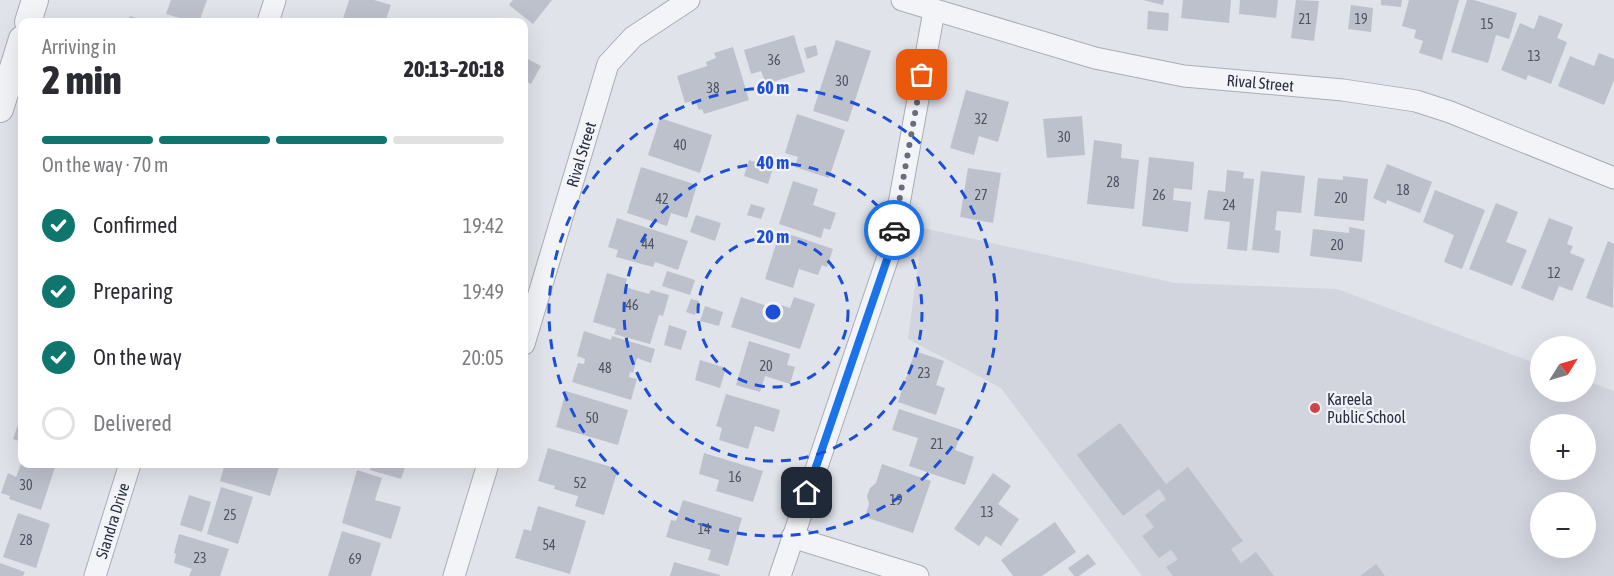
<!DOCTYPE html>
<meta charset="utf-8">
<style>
:root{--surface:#fff;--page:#f2f2f3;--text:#2b2b33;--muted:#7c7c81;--line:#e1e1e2;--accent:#0f766e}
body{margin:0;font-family:"Asap Condensed",sans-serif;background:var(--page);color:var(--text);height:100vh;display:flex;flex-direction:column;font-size:22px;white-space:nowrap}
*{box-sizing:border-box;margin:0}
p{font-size:20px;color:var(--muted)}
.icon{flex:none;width:33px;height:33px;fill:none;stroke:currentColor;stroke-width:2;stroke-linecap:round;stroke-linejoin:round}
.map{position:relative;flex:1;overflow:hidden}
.side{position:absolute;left:18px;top:18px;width:510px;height:450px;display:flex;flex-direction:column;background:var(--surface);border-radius:12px;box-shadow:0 6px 24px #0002}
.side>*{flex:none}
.needle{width:39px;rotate:53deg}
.controls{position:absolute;left:1530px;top:336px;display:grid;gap:12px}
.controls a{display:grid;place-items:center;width:66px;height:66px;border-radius:50%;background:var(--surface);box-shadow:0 6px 24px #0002;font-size:30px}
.pin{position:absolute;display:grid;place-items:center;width:51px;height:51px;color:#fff;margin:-26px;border-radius:12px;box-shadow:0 3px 9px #0006}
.courier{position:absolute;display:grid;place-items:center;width:60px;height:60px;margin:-30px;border:4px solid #1a73e8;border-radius:50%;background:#fff;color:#222;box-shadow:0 2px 8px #0007}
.overview em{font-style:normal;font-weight:800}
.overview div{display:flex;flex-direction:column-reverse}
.overview{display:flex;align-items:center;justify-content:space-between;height:102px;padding:0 24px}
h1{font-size:39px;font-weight:800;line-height:45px}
.bar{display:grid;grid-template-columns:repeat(4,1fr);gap:9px 6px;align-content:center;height:72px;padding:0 24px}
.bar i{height:8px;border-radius:4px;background:var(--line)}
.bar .selected{background:var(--accent)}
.bar p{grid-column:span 4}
ol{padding:0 24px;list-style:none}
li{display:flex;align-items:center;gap:18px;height:66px}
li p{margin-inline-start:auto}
li .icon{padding:6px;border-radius:50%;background:var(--accent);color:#fff;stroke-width:4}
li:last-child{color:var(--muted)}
li i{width:33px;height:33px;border:3px solid var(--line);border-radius:50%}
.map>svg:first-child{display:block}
.built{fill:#d2d5de;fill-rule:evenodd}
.building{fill:#bdc1cc}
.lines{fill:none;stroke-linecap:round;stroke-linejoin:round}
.minor-casing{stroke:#a9adb7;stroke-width:23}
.tertiary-casing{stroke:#a9adb7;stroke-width:28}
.minor{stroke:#f3f4f7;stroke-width:21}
.tertiary{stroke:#f3f4f7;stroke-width:26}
.done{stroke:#696d7c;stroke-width:6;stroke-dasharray:0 10.8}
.route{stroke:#1a73e8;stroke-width:8}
.ring{fill:none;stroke:#1d4ed8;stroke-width:3;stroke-dasharray:10 8}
.poi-dot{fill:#cf4547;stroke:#f0f2f7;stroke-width:2}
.labels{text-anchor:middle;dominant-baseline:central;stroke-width:4.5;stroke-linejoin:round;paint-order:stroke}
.number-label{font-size:14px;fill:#4e5364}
.street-label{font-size:16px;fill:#292e41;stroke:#f0f2f7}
.poi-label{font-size:16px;fill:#292e41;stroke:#f0f2f7;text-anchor:start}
.centre{fill:#1d4ed8;stroke:#f0f2f7;stroke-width:3}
.ring-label{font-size:18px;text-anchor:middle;font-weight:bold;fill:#1d4ed8;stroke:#f0f2f7;stroke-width:4.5;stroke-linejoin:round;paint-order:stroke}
</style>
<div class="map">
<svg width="1614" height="576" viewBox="0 0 1614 576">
<rect width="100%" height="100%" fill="#e0e3e9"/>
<path class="built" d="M923,228L1175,283L1337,289L1540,365V392H1586V381L1614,391V576H1142L1001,388L908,339ZM1540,424H1586V470H1540ZM1540,502H1586V548H1540Z"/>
<path class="building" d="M171,0H207L199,22H193L166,14Z
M349,0H374L391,5L385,22H342Z
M513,0H552L533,24L509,5Z
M1143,0H1164L1163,5Z
M1183,0H1231L1229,23L1181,18Z
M1240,0H1278L1276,18L1239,14Z
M1296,0L1319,1L1314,41L1291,38Z
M1381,0H1402L1401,7L1381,5Z
M1409,0H1459L1442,60L1419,53L1423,41L1414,38L1416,30L1402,26Z
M1467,0H1474L1517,13L1509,39L1496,35L1488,63L1451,52Z
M1351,5L1373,8L1371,32L1348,29Z
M1148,11L1169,13L1168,31L1147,29Z
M1539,15L1563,24L1557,38L1567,42L1551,84L1528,75L1526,80L1501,70L1520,23L1534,29Z
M130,16L149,22H128Z
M794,35L805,72L766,84L761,71L751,74L744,50Z
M836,40L871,51L848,122L813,111Z
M816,45L818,55L807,59L804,48Z
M733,47L749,100L704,114L702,109L699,110L695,100L685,103L677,76L707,66L706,62L716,58L714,53Z
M1599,53L1614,59V80L1604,105L1558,86L1570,56L1594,66Z
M526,58L541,66L531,84L524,80V64Z
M966,90L1009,102L998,142L979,136L974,155L950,148Z
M797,114L845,130L829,178L795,167L798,157L785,153Z
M1082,116L1085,155L1047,158L1043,119Z
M660,118L712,135L700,173L648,155Z
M1094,140L1122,144L1121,158L1139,160L1134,209L1087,204Z
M1149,157L1194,162L1192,190L1174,188L1173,200L1191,202L1188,232L1142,226Z
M749,160L773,168L768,184L744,176Z
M1387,164L1432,182L1420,213L1387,200L1386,204L1373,198Z
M641,167L697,185L687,218L671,213L667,226L627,213Z
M968,168L1001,173L993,223L960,217Z
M1227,170L1244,172L1243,178L1254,179L1247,251L1227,249L1230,222L1204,219L1208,190L1225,192Z
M1261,171L1305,176L1301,213L1277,211L1275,230L1281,231L1279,253L1252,250Z
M1343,176L1368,179L1364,221L1314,216L1318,178L1343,180Z
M793,181L818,189L813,205L836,213L830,230L824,228L821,238L779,224Z
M1435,190L1485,210L1462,269L1444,262L1454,235L1423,222Z
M1496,203L1518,212L1506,242L1527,250L1512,286L1469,269Z
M751,204L765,208L761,219L747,215Z
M696,215L721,223L715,241L690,232Z
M617,218L688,241L678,270L655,262L653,267L616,257L618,250L608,247Z
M1549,218L1573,227L1567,244L1573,246L1570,253L1585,259L1572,291L1559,286L1553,301L1521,288Z
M1349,227L1365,230L1362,262L1310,256L1313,229L1349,233Z
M780,231L833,249L827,267L822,265L818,275L799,269L793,288L765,279Z
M1608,241L1614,244L1613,308L1586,298Z
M667,271L695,280L690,295L662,286Z
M607,273L627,279L625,287L649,294L651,290L669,295L663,316L659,315L650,344L614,334L616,329L593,322Z
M741,297L770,307L772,302L790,308L794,297L815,304L800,349L731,327Z
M691,299L699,301L695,315L686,312Z
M705,306L723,312L719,326L700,321Z
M669,325L687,331L681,350L664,345Z
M584,331L611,340L612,336L655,349L651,363L637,358L633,373L630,372L629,377L637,379L631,400L572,382L578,363L584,364L585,359L577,356Z
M749,341L790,354L787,365L795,367L790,384L765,376L760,392L736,385Z
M915,351L944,361L936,385L945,388L936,415L898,402Z
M700,360L726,368L720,388L695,380Z
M566,391L628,410L618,445L556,427Z
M726,394L780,410L774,432L755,426L748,449L719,440L722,428L716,426Z
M899,409L962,430L955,450L974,457L965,485L909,466L918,438L892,430Z
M22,413V442L13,439Z
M1120,423L1166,484L1188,467L1243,541L1231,549L1241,563L1256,552L1274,576H1173L1166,567L1178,559L1171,550L1159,558L1142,536L1154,527L1145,515L1166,499L1159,489L1123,516L1077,455Z
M548,448L618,469L604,515L575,506L578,496L554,489L555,486L538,481Z
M704,453L763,471L753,502L716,491L719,480L699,474Z
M21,464H56L41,510L9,499L10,496L1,493L8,473L16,477Z
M225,464H280L270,496L220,481Z
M372,464H406L401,479L370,470Z
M882,464L931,481L913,533L865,517L869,504L867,496L870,488L876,483Z
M357,470L382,478L375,500L401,507L391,539L342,523Z
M993,473L1011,486L998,504L1019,519L1001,546L986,536L979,546L954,529Z
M221,487L253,497L238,544L207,534Z
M189,495L211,502L202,532L180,525Z
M683,500L742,518L728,566L708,560L711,550L666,537L671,520L676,521Z
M538,506L586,521L570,574L515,558L524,529L531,531Z
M18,513L50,524L36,568L3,557Z
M1055,522L1076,552L1042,576H1013L1001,560Z
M342,531L381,543L371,576H328Z
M179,534L229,549L220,576H189L192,569L174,563L176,554L174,553Z
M1088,554L1096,564L1079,576H1074L1068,568Z
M674,562L720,575V576H670Z
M0,563L25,572L23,576H0Z
M1376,564L1385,576H1360Z"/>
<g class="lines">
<g class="minor-casing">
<g id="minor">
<path id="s1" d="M902,0L1095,58L1184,76L1343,90L1416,101L1450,112L1614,178"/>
<path d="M268,22L275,0"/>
<path id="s2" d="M524,344L608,64L633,37L689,0"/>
<path d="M792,537L918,576"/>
<path id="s3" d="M95,576L130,464"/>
<path d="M454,576L488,464"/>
<path d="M780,576L891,248L934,11"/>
</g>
</g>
<g class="tertiary-casing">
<path id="tertiary" d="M28,22L35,0
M0,109L22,39"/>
</g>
<use href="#minor" class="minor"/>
<use href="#tertiary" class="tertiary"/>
</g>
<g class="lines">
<path class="done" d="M894,230L922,75"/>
<path class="route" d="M807,493L891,248L894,230"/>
</g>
<g class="ring">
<circle cx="773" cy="312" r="75"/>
<circle cx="773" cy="312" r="149"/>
<circle cx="773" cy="312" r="224"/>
</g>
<circle class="poi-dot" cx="1315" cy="408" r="6"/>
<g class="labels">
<g class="number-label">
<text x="1305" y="19">21</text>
<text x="1361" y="19">19</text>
<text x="1487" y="24">15</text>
<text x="1534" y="56">13</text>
<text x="774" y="60">36</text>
<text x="842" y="81">30</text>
<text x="713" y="88">38</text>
<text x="981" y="119">32</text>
<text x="1064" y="137">30</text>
<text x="680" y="145">40</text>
<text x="1113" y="182">28</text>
<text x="1403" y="190">18</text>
<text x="981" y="195">27</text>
<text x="1159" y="195">26</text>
<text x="1341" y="198">20</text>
<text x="662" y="199">42</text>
<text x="1229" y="205">24</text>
<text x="648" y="244">44</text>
<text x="1337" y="245">20</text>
<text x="1554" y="273">12</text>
<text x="632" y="305">46</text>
<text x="766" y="366">20</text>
<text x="605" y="368">48</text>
<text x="924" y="373">23</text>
<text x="592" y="418">50</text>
<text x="937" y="444">21</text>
<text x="735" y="477">16</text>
<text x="580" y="483">52</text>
<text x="26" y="485">30</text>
<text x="896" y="500">19</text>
<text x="987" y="512">13</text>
<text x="230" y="515">25</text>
<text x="704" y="529">14</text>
<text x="26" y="540">28</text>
<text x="549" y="545">54</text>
<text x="200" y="558">23</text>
<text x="355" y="559">69</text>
</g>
<g class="street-label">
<text stroke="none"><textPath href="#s1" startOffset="369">Rival Street</textPath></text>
<text stroke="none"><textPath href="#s2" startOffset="198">Rival Street</textPath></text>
<text stroke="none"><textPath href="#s3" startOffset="58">Siandra Drive</textPath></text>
</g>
<g class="poi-label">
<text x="1327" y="399">Kareela<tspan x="1327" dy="18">Public School</tspan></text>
</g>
</g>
<circle cx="773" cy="312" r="9" class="centre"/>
<g class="ring-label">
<text x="773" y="94">60 m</text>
<text x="773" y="169">40 m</text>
<text x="773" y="243">20 m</text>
</g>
</svg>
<div class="controls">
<a><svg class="needle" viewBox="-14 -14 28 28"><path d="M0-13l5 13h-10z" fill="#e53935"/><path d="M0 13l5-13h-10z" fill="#7c7c81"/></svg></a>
<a>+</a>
<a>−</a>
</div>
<div class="pin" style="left:922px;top:75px;background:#ea580c"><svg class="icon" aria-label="bag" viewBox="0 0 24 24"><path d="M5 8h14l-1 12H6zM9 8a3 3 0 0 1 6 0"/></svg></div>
<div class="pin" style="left:807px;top:493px;background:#1f2937"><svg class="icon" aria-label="home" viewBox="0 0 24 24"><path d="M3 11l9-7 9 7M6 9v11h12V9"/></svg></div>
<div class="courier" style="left:894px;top:230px"><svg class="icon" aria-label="car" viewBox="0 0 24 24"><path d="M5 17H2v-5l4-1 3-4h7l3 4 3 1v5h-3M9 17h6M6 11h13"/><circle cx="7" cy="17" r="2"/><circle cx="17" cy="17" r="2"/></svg></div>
<section class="side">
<div class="overview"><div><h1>2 min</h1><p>Arriving in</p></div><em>20:13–20:18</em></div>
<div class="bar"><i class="selected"></i><i class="selected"></i><i class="selected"></i><i></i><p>On the way · 70 m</p></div>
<ol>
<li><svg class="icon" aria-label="check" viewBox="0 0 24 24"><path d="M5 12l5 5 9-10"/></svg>Confirmed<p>19:42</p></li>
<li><svg class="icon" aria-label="check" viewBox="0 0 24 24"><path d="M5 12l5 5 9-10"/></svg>Preparing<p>19:49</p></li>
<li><svg class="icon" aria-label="check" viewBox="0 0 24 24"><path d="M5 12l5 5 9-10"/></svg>On the way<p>20:05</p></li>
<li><i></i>Delivered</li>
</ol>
</section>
</div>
